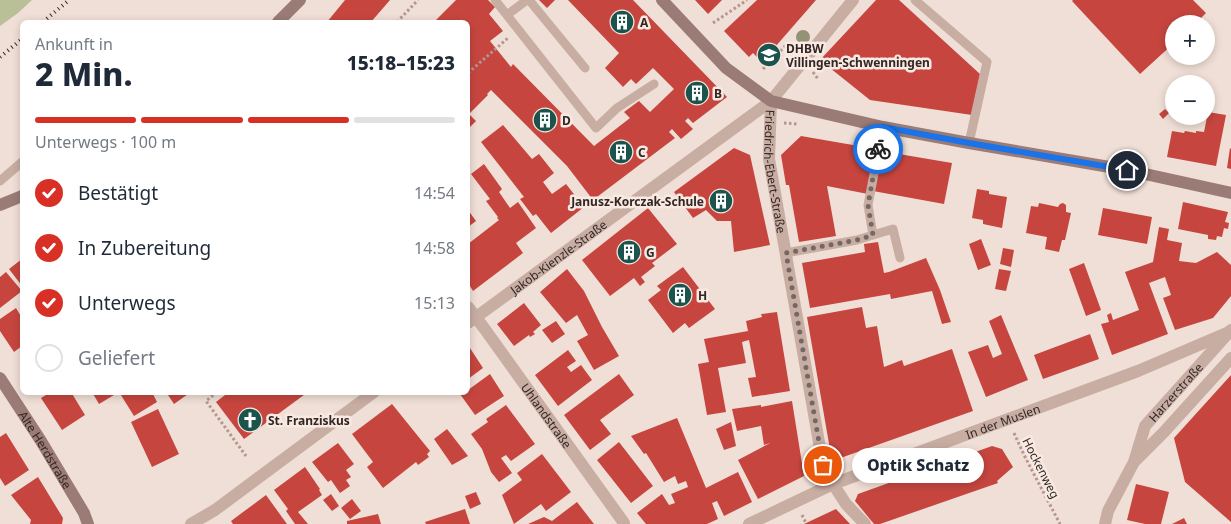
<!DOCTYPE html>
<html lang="de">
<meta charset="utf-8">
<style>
:root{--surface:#fff;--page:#f2f2f3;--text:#1f2937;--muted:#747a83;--line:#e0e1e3;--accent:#d93025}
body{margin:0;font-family:"Noto Sans",sans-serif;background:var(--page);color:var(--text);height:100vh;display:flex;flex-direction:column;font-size:19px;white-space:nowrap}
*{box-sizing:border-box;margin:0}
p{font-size:16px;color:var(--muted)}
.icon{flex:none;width:28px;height:28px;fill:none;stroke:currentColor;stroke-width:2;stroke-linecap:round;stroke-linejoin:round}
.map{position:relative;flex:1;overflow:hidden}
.side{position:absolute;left:20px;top:20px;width:450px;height:375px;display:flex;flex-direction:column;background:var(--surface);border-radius:8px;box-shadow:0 2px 8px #0003}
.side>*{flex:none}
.tools{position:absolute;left:1165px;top:15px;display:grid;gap:10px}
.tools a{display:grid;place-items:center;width:50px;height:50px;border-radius:50%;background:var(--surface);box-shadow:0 2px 8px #0003;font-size:25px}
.pin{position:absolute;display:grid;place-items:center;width:42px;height:42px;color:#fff;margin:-21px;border:2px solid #fff;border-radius:50%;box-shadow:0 1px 5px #0007}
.courier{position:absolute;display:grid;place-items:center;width:50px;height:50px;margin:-25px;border:4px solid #1a73e8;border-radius:50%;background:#fff;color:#222;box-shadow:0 1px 6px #0007}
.bubble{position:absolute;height:35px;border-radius:18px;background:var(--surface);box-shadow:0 2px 8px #0003;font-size:16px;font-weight:800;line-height:35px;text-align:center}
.headline em{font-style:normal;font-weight:800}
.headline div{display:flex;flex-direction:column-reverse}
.headline{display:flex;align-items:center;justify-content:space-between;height:85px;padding:0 15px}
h1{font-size:32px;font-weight:800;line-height:38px}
.bar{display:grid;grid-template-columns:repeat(4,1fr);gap:8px 5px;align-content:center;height:60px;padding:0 15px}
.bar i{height:6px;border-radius:4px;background:var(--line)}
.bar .on{background:var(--accent)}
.bar p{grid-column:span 4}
ol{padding:0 15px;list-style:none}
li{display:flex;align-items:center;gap:15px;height:55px}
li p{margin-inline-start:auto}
li .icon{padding:5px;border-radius:50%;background:var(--accent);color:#fff;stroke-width:4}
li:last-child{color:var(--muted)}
li i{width:28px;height:28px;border:2px solid var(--line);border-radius:50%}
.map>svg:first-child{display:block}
.green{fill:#b9bf97}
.building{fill:#c6463f}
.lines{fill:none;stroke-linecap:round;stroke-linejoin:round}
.path{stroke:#b4968d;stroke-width:3;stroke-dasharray:2.5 2.5;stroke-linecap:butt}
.service{stroke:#c8ada3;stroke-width:9}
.pedestrian{stroke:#c8ada3;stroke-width:12}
.minor{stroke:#c8ada3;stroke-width:12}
.secondary{stroke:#9b7b75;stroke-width:12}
.rail{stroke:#332725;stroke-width:4;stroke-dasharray:1 4;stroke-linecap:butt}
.tree{fill:#959177}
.done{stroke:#756763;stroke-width:5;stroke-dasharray:0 9}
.route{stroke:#1a73e8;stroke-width:6}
.labels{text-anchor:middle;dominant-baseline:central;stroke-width:5;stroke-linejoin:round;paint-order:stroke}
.poi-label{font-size:12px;font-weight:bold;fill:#332725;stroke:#f8eae2;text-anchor:start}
.street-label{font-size:12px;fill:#332725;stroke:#f8eae2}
</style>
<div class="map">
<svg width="1231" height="524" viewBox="0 0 1231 524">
<rect width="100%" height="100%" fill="#f0dfd6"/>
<path class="green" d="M0,0H32L18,13L0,26Z"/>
<path class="building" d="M345,0H390L371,22H327Z
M456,0H488L495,7L489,14L503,31L490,41L511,67L513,64L594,146L630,118L624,112L639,101L650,112L674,89L653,68L636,84L631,79L623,87L605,68L619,53L568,0H633L727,97L693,123L688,118L685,121L693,129L681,139L672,129L669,132L675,138L593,200L567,166L491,90L487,94L488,95L469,114L476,121L468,129V22H434Z
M539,0H555L547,8Z
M695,0H722L708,14Z
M757,0H816L762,62L753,53L749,57L724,31Z
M876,0H899L980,74L972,115L870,100L820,60Z
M1073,0H1193L1206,13L1195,24H1174V43L1140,74L1072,1Z
M1165,109L1169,113L1163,119L1159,114Z
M1208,112L1226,115L1216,166L1167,157L1172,131L1184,133L1185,131L1196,133V131L1204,132Z
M503,125L532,159L539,154L554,173L543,182L552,194L566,184L584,207L551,233L536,214L533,216L520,199L524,197L481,142Z
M801,136L876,149L868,194L827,186L836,236L799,242L789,185H786L781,155Z
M734,148L750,155L770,245L734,252L731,221H717L706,210L693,218L674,192Z
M1230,148L1231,149V169L1227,168Z
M881,151L952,163L944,204L873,191Z
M484,164L502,189L499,192L510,208L518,202L536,228L516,243L523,253L473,291L468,283V244L499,220L497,218L498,217L486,201L490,199L471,174Z
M977,189L989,191V194L1007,197L1002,228L983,224V220L972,218Z
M1183,202L1228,212L1225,222L1229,223L1228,229L1224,228L1222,237L1217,236L1216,240L1208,239V235L1178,229Z
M1039,203L1058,207L1060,204L1063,203L1066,205V212L1071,213L1065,240H1062L1059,252L1045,249L1047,237L1026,233L1031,206L1038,207Z
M648,208L677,244L652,263L655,266L641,277L645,282L640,286L634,278L610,296L582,260Z
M1103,208L1152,217L1147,244L1098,235Z
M468,210L476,221L468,227Z
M1159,227L1169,229L1167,240L1182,243L1179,261L1196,263L1217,252L1231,265V296L1213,318L1175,330L1163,298L1171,295L1165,277L1149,283L1168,334L1112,355L1101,324L1109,322L1107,315L1111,313L1113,320L1139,310L1125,272L1153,262Z
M981,239L991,265L978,270L969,244Z
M878,242L884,273L889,272L926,258L940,290L951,322L942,324L932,291L891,299L890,294L810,308L802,263L865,252L864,244Z
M1003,248L1014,250L1011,267L1000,264Z
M22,259V286L9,269Z
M1084,263L1101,310L1086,316L1069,269Z
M683,267L715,309L689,328L685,323L673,333L648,300L661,290L657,286Z
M567,269L584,291L602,327L619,356L594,370L577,341L588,335L577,315L566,323L540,292Z
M999,269L1011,271L1006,291L995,289Z
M6,272L22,291L0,308V277Z
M524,303L541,325L533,332L535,334L530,337L529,335L514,346L497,324Z
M862,307L866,328L877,326L884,367L902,360L904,366L952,349L973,411L832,461L807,317Z
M16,308L22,318V346L14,352L0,331V319Z
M777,312L790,391L752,397L748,378L756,377L753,361L749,340L742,342L746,363L718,368L726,412L707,415L698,364L709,362L704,339L748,331L746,321L762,317L761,314Z
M1001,315L1028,380L986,397L968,352L988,345L993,358L1002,354L989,321Z
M556,321L565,334L552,343L542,330Z
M1090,334L1099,359L1043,379L1034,355Z
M468,345L483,368L468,379Z
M568,350L576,361L567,367L571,372L581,365L592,380L558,406L535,375Z
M490,374L504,396L475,415L460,394L463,392H468V390Z
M619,374L634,395L600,420L611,434L590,450L564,415Z
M1231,375V522L1185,482L1174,438Z
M51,392H71L85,415L62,430L41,398Z
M92,392H119L99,404Z
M119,392H152L157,402L134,416Z
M166,392H191L174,404Z
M229,392H308L244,439L216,402Z
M792,401L804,476L758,499L738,460L770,443L764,445L761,426L737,431L732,409L761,405V407Z
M392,404L430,451L427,454L429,457L418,465L416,462L383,488L367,467L373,462L352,434Z
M506,405L535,444L511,461L506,455L501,458L512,473L499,482L491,472L482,449L471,434L488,422L486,419Z
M158,409L179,454L152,467L131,422Z
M677,418L706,488L738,472L752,502L724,516L717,501L712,503L718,519L707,524H646L637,513L662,494L669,505L675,503L671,494L688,487L686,481L678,484L675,476L664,482L646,453L644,454L631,436Z
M731,422L736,446L724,450L716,429Z
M447,429L468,456L452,465L434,439Z
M6,433L29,470L5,486L0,478V437Z
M619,442L653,486L631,503L597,460Z
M338,443L354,464L346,470L351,477L346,480L350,486L340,493L331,480L328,482L312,462Z
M992,446L1002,449L1013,467L997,481L998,483L880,524H874L855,501L858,494Z
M542,454L571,492L546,511L541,504L514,524L502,495L522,480L517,473Z
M305,467L320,489L319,490L322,495L298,512L308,524H295L286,511L288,509L274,490Z
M38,477L63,518L62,524H30L31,520L11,495Z
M1136,484L1169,492L1161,524H1145L1127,520Z
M476,492L481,504L470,509L465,496Z
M331,494L339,506L332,511L323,500Z
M266,495L287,524H233L231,521Z
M352,499L361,511L350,519L341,508Z
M577,502L594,524H528L544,517L552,521Z
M465,509L470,524H426L425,522Z
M836,509L850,524H804Z
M378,514L381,524H347V521Z
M1184,518L1187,524H1172Z"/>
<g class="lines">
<path class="path" d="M397,22L418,0
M713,23L747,0
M763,69L788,43
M813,72L818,79
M468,73L508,38
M784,123L798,124
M217,392L206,401L246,456
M1014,433L1024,455L1060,524
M802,515L806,523"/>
<path class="service" d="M495,0L596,128L617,108L654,84
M529,0L585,68
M915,0L987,62L969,143
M507,15L527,0
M0,181L22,162
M873,235L893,229L900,258
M786,253L857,240L873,235L868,205L883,127"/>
<path class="pedestrian" id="s1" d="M749,524L833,484L1138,371L1229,332"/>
<g class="minor">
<path id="s2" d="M771,101L769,159L823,465L833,484L846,504L865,524"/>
<path id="s3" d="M468,307L484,328L624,523"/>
<path id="s4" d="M468,323L771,101L853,0"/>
<path d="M1136,460L1164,432L1231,358"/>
<path d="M191,524L215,510L374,392"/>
<path id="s5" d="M1105,524L1108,511L1134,462L1145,426L1153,417L1231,330"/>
</g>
<g class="secondary">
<path d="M662,0L726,68L771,101L883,127L969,143L1127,170L1231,193"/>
<path d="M278,22L300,0"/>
<path d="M0,205L22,196"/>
<path id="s6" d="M0,378L41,441L84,513L88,524"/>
</g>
<path class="rail" d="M43,22L69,0
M0,57L22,39"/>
</g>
<circle class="tree" cx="803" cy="37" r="7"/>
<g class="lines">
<path class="done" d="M823,465L786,253L857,240L873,235L868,205L878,149"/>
<path class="route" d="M878,149L883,127L969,143L1127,170"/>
</g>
<defs>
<g id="building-disc" transform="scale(1.25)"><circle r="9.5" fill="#1b544c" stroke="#f8eae2"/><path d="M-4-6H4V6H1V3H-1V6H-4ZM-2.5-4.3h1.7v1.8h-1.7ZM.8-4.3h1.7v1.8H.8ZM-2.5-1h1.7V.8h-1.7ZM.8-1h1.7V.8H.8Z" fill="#fff"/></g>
<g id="university-disc" transform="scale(1.25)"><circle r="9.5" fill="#1b544c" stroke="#f8eae2"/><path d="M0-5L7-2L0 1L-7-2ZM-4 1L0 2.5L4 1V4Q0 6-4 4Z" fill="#fff"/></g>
<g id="church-disc" transform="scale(1.25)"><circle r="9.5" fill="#1b544c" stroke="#f8eae2"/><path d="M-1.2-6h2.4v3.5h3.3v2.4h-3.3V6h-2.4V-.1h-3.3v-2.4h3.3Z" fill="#fff"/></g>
</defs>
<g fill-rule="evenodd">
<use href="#building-disc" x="622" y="22"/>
<use href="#university-disc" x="769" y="55"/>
<use href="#building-disc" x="697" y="93"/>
<use href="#building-disc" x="545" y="120"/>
<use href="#building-disc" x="621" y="152"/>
<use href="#building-disc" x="721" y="201"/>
<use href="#building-disc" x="629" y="252"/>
<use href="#building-disc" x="680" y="295"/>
<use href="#church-disc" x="250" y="420"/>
</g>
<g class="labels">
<g class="poi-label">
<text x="640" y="22">A</text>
<text x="786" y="48">DHBW<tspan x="786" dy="14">Villingen-Schwenningen</tspan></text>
<text x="714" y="93">B</text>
<text x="562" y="120">D</text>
<text x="638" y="152">C</text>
<text x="704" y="201" text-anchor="end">Janusz-Korczak-Schule</text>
<text x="646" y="252">G</text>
<text x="698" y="295">H</text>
<text x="268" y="420">St. Franziskus</text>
</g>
<g class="street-label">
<text stroke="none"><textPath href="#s2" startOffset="71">Friedrich-Ebert-Straße</textPath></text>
<text stroke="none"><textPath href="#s4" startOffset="112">Jakob-Kienzle-Straße</textPath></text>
<text stroke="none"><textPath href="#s5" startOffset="152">Harzerstraße</textPath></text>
<text stroke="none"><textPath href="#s3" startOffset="134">Uhlandstraße</textPath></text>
<text stroke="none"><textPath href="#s1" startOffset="274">In der Muslen</textPath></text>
<text stroke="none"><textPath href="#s6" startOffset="85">Alte Herdstraße</textPath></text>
<text transform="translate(1041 468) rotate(63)">Hockenweg</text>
</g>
</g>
</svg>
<div class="tools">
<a>+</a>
<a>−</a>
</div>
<div class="pin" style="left:823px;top:465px;background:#ea580c"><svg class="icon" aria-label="bag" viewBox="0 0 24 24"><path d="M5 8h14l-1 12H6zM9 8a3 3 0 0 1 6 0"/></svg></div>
<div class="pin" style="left:1127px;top:170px;background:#1f2937"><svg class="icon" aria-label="home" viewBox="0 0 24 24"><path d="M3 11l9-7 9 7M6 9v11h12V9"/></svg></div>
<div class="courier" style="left:878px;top:149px"><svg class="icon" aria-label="bike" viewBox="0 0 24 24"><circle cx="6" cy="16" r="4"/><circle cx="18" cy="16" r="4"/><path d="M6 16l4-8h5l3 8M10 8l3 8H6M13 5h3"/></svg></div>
<div class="bubble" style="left:852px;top:448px;width:132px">Optik Schatz</div>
<section class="side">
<div class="headline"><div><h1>2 Min.</h1><p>Ankunft in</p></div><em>15:18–15:23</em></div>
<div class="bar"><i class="on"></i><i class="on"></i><i class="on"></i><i></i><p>Unterwegs · 100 m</p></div>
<ol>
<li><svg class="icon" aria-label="check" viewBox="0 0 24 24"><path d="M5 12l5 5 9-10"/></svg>Bestätigt<p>14:54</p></li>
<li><svg class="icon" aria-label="check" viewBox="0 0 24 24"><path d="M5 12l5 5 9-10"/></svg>In Zubereitung<p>14:58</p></li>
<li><svg class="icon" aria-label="check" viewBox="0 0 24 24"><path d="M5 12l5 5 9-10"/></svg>Unterwegs<p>15:13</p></li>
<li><i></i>Geliefert</li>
</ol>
</section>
</div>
